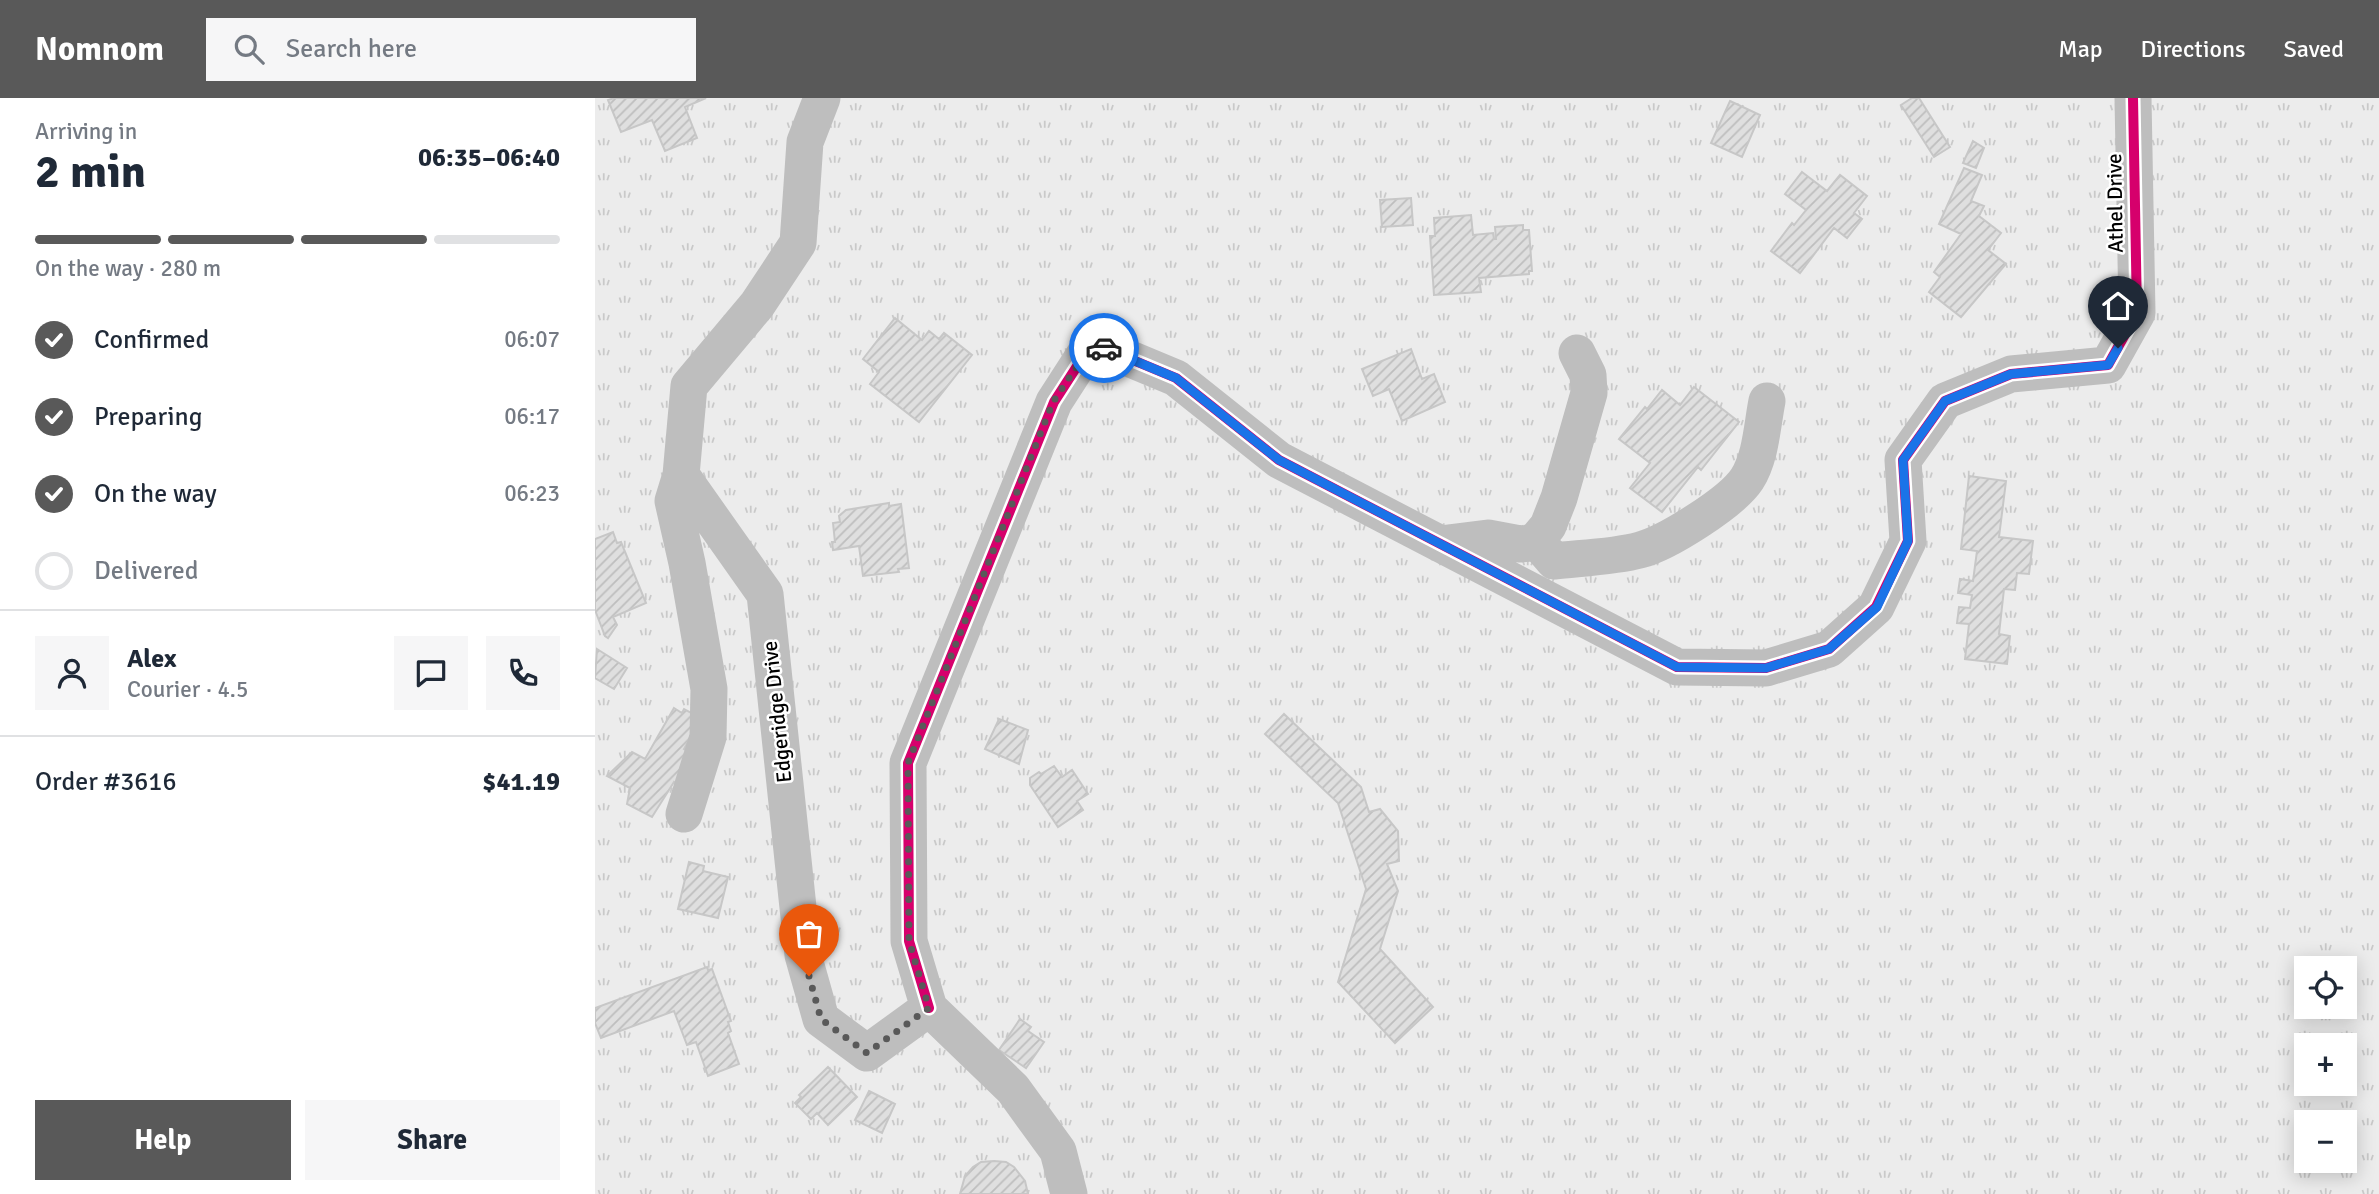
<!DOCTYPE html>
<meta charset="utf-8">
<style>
:root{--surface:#fff;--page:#f6f6f7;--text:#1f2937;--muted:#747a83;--line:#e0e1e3;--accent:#595959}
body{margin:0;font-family:Signika,sans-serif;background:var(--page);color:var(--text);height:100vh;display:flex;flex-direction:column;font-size:26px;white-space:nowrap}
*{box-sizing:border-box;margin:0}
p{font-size:23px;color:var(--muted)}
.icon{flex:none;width:38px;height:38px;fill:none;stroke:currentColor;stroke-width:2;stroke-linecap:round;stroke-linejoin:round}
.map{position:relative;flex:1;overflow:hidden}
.side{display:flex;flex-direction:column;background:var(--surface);width:595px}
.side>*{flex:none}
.tools{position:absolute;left:1699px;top:858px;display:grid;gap:14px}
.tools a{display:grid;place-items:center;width:63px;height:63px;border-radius:0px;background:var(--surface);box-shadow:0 4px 18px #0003;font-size:35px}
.pin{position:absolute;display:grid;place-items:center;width:60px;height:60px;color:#fff;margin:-72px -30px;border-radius:50% 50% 50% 0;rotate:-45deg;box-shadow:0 0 7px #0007}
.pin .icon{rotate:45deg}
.courier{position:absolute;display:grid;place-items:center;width:70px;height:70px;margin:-35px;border:5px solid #1a73e8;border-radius:50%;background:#fff;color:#222;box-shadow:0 2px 9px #0007}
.head em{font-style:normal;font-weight:700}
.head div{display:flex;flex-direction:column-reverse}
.head{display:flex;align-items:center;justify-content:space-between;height:119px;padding:0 35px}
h1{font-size:46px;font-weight:700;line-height:52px}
.bar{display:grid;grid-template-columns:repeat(4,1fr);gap:10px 7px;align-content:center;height:84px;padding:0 35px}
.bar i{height:9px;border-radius:5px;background:var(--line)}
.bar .current{background:var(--accent)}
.bar p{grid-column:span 4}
.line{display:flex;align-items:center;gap:18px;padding:0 35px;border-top:2px solid var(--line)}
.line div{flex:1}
.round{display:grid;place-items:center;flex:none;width:74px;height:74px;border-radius:0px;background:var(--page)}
ol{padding:0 35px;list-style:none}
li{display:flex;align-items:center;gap:21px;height:77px}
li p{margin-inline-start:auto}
li .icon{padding:7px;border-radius:50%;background:var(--accent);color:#fff;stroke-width:4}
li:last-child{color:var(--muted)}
li i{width:38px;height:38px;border:4px solid var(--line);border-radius:50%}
.action{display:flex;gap:14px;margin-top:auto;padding:14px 35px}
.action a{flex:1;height:80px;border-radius:0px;background:var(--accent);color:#fff;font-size:28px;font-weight:700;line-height:80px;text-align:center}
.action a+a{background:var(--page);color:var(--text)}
header{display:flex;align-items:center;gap:42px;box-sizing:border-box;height:98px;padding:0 35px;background:var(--accent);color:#fff}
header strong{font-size:33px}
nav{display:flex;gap:38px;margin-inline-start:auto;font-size:24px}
.search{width:490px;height:63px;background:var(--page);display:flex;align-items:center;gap:18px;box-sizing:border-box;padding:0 24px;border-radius:0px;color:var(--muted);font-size:26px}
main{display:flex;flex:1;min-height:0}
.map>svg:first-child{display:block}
.grass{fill:url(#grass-tufts);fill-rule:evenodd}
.building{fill:url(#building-hatch);stroke:#c7c7c7;stroke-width:2}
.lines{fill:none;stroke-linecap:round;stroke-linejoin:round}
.minor{stroke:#bebebe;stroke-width:37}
.cycleway-casing{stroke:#fff;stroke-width:15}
.cycleway{stroke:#d6006c;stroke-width:10}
.done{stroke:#595959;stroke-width:7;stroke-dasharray:0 12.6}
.route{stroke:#1a73e8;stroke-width:9}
.labels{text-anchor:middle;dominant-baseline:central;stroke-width:5;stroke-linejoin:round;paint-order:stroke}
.street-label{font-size:21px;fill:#000;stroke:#fff}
</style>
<header>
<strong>Nomnom</strong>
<div class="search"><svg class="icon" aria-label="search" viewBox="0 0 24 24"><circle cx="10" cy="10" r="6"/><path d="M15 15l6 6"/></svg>Search here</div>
<nav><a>Map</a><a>Directions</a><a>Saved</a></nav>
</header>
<main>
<section class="side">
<div class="head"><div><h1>2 min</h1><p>Arriving in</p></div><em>06:35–06:40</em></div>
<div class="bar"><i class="current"></i><i class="current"></i><i class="current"></i><i></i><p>On the way · 280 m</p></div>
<ol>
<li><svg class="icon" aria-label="check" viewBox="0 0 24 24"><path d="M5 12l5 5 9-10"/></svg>Confirmed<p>06:07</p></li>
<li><svg class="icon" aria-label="check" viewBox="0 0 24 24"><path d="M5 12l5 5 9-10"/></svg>Preparing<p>06:17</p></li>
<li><svg class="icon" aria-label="check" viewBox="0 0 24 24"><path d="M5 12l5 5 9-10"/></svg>On the way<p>06:23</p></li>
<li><i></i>Delivered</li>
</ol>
<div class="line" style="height:126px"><a class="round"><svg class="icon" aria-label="person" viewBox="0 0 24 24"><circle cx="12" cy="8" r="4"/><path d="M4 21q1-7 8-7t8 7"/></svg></a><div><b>Alex</b><p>Courier · 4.5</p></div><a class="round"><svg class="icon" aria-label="chat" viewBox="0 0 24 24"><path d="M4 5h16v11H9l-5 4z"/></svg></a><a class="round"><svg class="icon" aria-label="phone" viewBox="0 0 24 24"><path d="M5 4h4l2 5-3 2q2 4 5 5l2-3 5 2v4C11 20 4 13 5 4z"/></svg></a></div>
<div class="line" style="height:91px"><div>Order #3616</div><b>$41.19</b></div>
<div class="action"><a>Help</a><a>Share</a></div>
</section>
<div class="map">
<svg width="1784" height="1096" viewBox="0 0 1784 1096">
<defs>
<pattern id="grass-tufts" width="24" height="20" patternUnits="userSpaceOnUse" patternTransform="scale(1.75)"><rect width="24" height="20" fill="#ececec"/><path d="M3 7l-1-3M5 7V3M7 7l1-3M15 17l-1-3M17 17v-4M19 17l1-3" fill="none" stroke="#c9c9c9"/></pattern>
<pattern id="building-hatch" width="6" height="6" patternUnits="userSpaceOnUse" patternTransform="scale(1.75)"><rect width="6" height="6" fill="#dfdfdf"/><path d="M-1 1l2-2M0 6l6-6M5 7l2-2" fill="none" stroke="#bebebe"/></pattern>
</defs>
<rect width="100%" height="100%" fill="#fff"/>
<path class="grass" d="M0,0H1784V1096H0ZM1712,870H1750V908H1712ZM1712,947H1750V985H1712ZM1712,1024H1750V1062H1712Z"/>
<path class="building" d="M19,0H111L90,9L102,40L70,53L57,22L26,34L13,2Z
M1317,0H1324L1355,49L1339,59L1306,7Z
M1135,3L1165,17L1147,59L1116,45Z
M1378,43L1389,50L1381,70L1368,65Z
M1369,70L1387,77L1376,103L1389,108L1384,118L1406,135L1393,152L1411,166L1366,219L1334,194L1345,179L1339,174L1366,136L1344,126Z
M1207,74L1232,93L1245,77L1272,98L1259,115L1267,121L1252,140L1239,130L1205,175L1176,153L1197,125L1199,127L1211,112L1190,96Z
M816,100L818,127L787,129L785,102Z
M876,117L878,137L898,135L899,141H901L900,129L928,127V132H934L937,173H934V176L884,180L886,194L839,197L835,138H840L839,120Z
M300,220L327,242L334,233L344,241L349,235L377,257L324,324L275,286L284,274L268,261Z
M816,251L827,281L839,276L850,304L807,323L794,291L778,298L767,271Z
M1099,289L1144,324L1106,372L1103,369L1067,414L1035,390L1055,365L1024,341L1050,309L1052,311L1067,292L1085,307Z
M1374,378L1411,383L1404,439L1438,443L1434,476L1422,475L1420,492L1409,491L1404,536L1415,538L1412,566L1370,561L1374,526L1362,525L1364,509L1375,510L1377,497L1363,495L1365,481L1378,483L1382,453L1366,451Z
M294,405V408L306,406L314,470L303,471L304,474L268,478L264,448L238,452L237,444H240L238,425L245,424L244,418L251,412Z
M18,434L22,445L26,444L51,505L18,519L22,527L13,540L10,538L0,512V441Z
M2,551L32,570L19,591L0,580Z
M79,610L87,615L89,611L106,620L89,651L98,656L82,686L79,684L57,719L32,706L35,690L12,678L37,654L50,661Z
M689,616L766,689L774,714L785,711L803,733L804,763L792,766L803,793L785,851L838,909L800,945L743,884L771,791L743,705L670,636Z
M404,621L433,632L424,666L390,651Z
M459,668L467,679L477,672L493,696L482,703L488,712L463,729L435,687V680L444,674L446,676Z
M94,764L109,768L108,773L133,779L123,820L83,811Z
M112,869L113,872L117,871L136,923L133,924L136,933L133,935L144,966L113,978L101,944L92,947L79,913L6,940L0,925V910Z
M425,921L436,929L433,933L449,944L431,970L404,952Z
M233,969L262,999L233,1027L222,1015L216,1021L200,1005L206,999L204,997Z
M274,993L300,1006L287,1035L260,1022Z
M399,1063L411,1064L419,1069L430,1083L433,1096H365L370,1078L378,1069L386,1064Z"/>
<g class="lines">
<path class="minor" d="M227,0L210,44L203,145L162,207L94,288L86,377L170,496L208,857L226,921L272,955L334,910L418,991L463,1053L474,1096
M86,377L78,403L92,465L114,591L113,639L89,716
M941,442L959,463C986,460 1019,459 1045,452C1072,445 1137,404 1152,381C1166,359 1167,328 1172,303
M845,446L893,440L925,446L936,445L943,440L953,428L964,400L994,295L993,277L982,255
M334,910L314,843L313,665L459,304L497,245L581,280L684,362L1082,569L1171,570L1234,551L1281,509L1313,443L1308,362L1350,303L1416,276L1513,267L1542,215L1538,0"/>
<g class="cycleway-casing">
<path id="cycleway" d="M334,910L314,843L313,665L459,304L497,245L581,280L684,362L1082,569L1171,570L1234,551L1281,509L1313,443L1308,362L1350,303L1416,276L1513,267L1542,215L1538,0"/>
</g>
<use href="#cycleway" class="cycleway"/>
</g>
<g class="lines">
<path class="done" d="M214,878L226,921L272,955L334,910L314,843L313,665L458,304L497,246L509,250"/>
<path class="route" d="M509,250L581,280L684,362L1082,569L1171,570L1234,551L1282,509L1313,443L1308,362L1350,303L1416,276L1513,267L1523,250"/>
</g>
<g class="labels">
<g class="street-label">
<text transform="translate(1520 105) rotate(-91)">Athel Drive</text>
<text transform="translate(182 614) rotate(-96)">Edgeridge Drive</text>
</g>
</g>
</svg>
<div class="tools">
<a><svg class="icon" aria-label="locate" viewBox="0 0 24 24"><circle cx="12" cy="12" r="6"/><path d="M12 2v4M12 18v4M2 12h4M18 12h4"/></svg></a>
<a>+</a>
<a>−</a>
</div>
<div class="pin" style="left:214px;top:878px;background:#ea580c"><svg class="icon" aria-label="bag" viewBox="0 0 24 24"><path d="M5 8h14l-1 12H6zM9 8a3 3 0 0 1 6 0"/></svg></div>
<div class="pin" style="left:1523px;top:250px;background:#1f2937"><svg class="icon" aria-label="home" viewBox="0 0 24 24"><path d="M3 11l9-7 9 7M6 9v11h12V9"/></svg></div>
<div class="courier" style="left:509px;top:250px"><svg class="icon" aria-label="car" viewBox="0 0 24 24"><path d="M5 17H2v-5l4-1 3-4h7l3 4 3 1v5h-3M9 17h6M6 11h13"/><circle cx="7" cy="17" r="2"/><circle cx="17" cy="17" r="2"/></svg></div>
</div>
</main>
